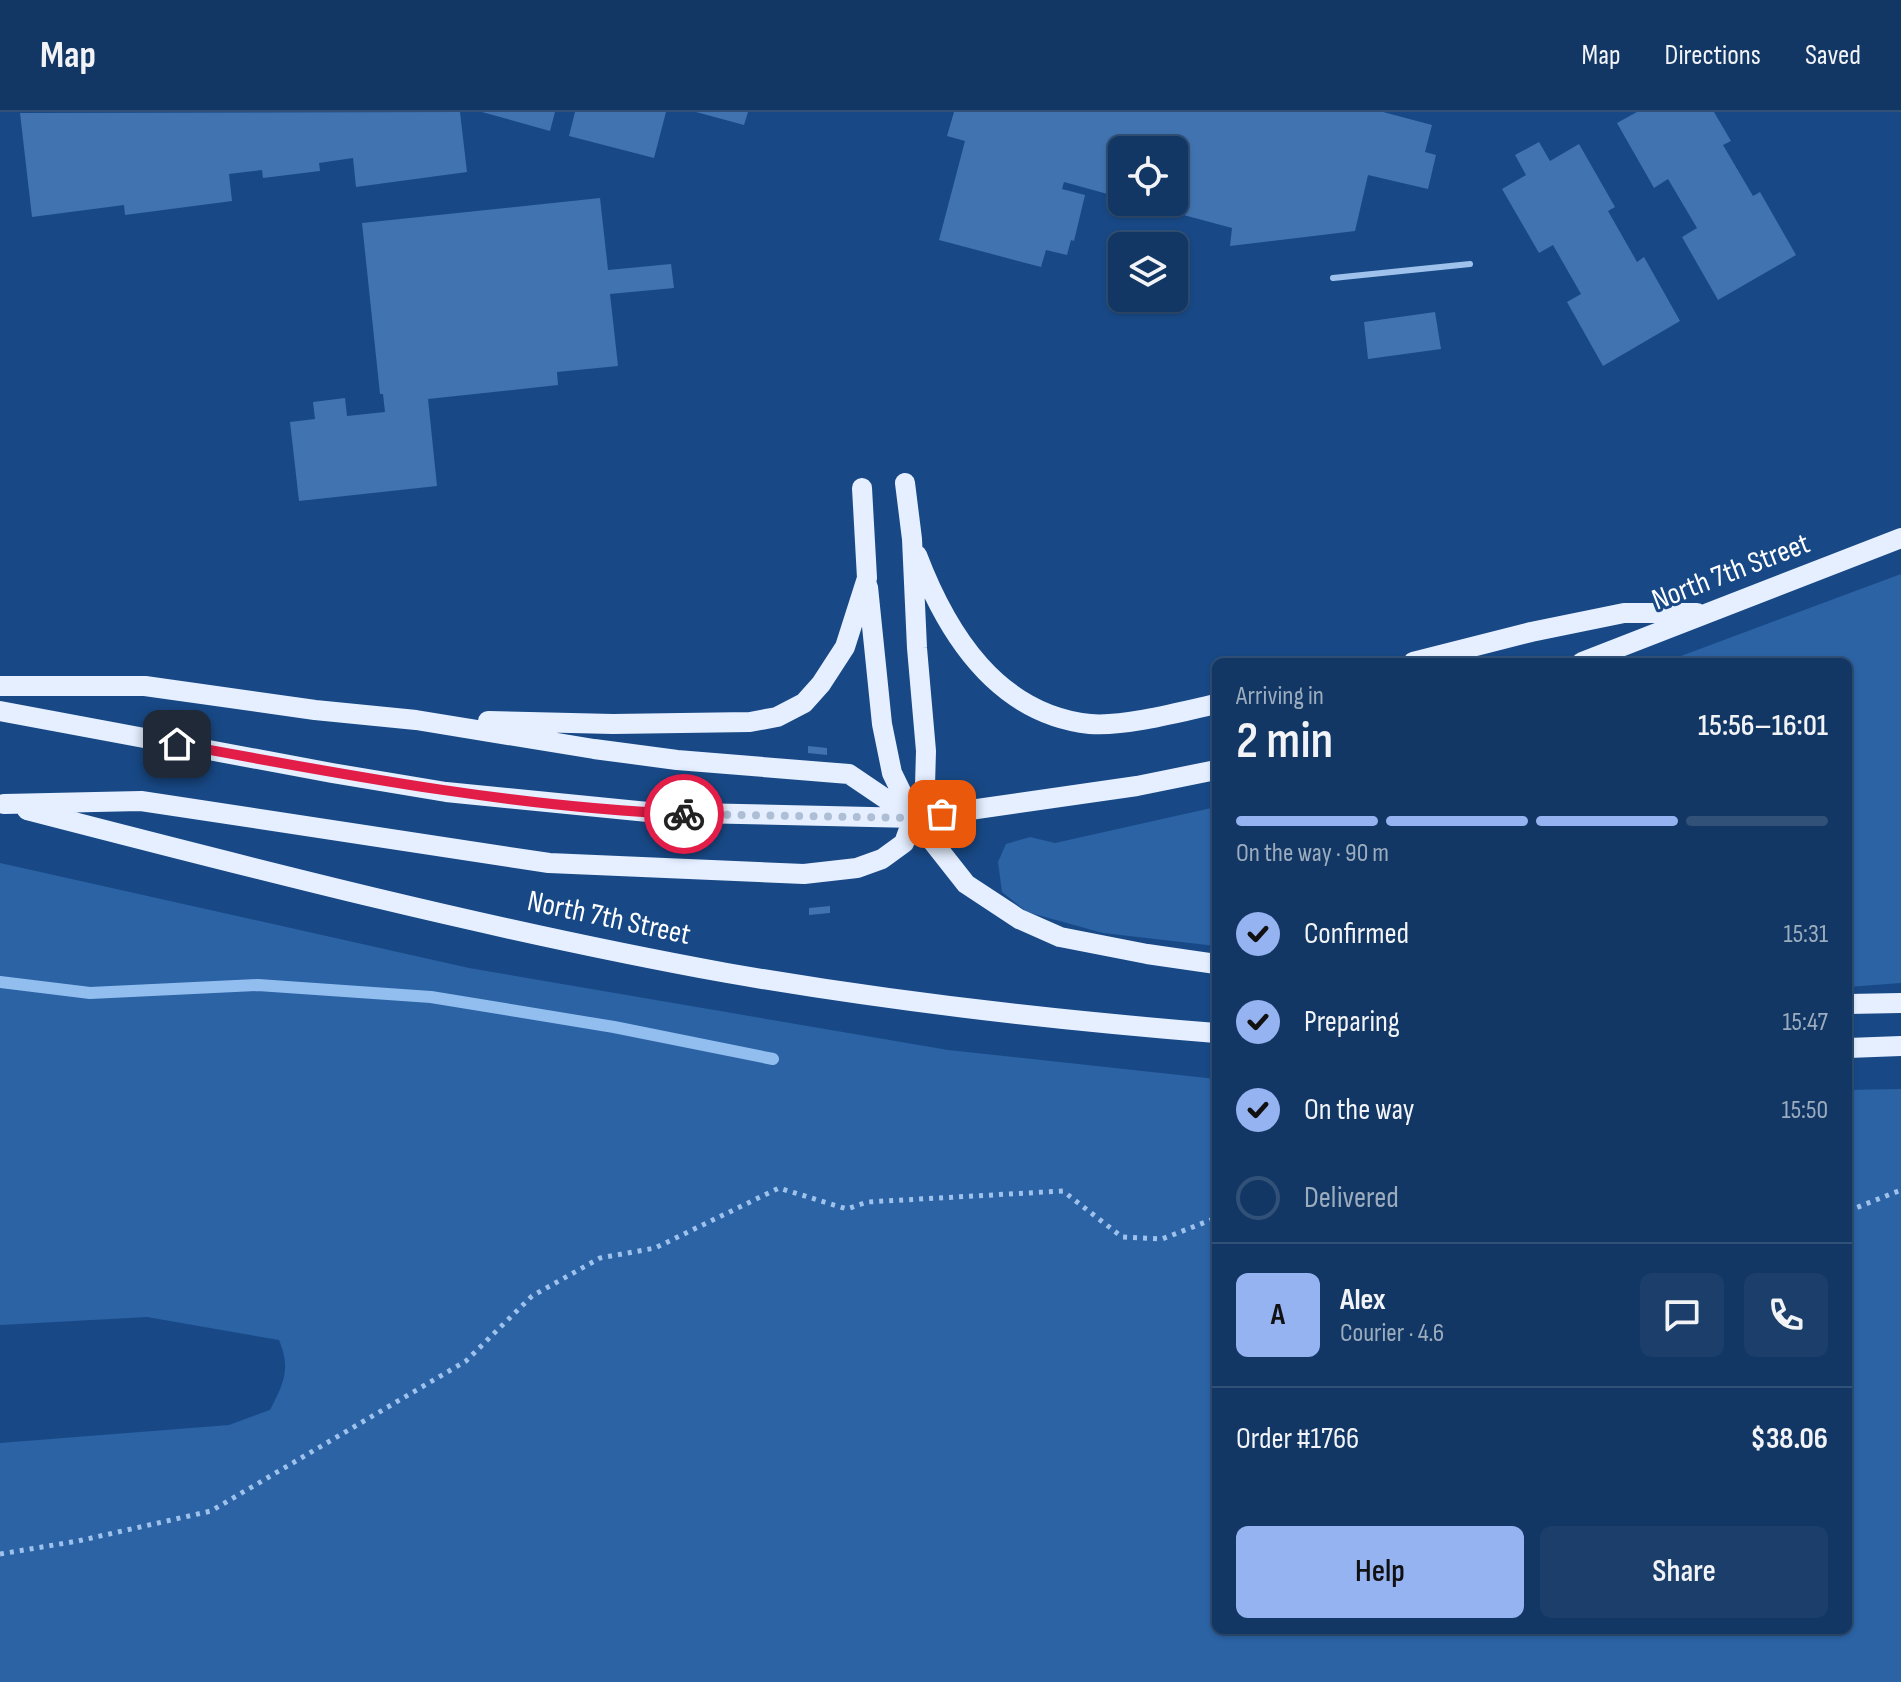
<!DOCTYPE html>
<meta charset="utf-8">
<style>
:root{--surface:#123764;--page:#1b3f6a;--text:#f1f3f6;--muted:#9cacbf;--line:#315178;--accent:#95b2f1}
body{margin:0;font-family:"Sofia Sans Condensed",sans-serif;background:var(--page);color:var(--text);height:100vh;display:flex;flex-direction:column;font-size:30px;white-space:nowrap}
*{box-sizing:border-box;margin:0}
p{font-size:26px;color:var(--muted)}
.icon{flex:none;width:44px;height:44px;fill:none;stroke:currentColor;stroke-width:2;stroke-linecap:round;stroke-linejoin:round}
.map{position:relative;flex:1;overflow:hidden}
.drawer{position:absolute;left:1212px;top:546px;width:640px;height:976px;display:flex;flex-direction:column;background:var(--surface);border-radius:12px;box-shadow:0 2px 6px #0004,0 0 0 2px var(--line)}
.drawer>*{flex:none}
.fabs{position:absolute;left:1108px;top:24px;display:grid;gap:16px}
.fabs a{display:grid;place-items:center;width:80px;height:80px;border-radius:12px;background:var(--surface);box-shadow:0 2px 6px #0004,0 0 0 2px var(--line);font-size:40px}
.pin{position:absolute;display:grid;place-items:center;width:68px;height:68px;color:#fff;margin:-34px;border-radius:16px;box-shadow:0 4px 12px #0006}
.courier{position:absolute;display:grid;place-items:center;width:80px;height:80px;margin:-40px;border:6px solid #e11d48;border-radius:50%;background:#fff;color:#222;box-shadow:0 2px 10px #0007}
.overview em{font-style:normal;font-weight:600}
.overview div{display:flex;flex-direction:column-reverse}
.overview{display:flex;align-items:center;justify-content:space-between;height:136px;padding:0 24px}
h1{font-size:52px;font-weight:600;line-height:60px}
.bar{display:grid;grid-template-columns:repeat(4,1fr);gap:12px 8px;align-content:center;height:96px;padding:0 24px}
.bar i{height:10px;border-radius:6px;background:var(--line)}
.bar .current{background:var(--accent)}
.bar p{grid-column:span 4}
.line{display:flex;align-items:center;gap:20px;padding:0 24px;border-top:2px solid var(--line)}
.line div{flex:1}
.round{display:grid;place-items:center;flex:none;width:84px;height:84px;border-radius:12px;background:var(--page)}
ol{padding:0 24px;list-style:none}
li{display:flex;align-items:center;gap:24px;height:88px}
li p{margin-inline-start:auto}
li .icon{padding:8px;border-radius:50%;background:var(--accent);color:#111;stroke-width:4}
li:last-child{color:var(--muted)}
li i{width:44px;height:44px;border:4px solid var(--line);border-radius:50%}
.button{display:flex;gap:16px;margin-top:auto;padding:16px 24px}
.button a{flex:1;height:92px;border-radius:12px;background:var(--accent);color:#111;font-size:32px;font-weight:600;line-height:92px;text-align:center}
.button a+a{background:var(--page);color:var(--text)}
header{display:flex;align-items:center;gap:48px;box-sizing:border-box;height:112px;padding:0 40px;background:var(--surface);border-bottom:2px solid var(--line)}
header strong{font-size:38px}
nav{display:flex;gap:44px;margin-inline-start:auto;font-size:28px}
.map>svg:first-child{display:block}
.green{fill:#2b63a5}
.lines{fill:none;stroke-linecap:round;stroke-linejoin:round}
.stream{stroke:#92bdef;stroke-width:12}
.building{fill:#4173b0}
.path{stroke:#9fc2ed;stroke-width:5;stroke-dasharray:4 6;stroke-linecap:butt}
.lane{stroke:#9fc2ed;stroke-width:6}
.primary{stroke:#e5efff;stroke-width:20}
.done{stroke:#aebfd5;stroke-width:8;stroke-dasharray:0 14.4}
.route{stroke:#e11d48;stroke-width:10}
.labels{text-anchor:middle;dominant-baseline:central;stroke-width:6;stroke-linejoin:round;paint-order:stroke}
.street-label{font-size:30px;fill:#fff;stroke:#184986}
</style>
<header>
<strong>Map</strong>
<nav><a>Map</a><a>Directions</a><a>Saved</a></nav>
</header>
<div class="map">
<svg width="1901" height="1570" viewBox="0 0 1901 1570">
<rect width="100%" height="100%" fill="#184986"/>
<path class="green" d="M1901,462V871L1848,875V550H1665Z
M1216,695V834L1103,821L1027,800L1002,780L998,750L1006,732L1030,725L1055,731Z
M0,751L469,856L948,938L1216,967V1518H1848V978L1901,977V1570H0V1331L229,1313L270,1298C284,1271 291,1257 279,1228L147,1205L0,1213Z"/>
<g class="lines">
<path class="stream" d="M0,870L90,881L258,873L431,885L614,915L773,947"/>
</g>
<path class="building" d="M460,0L467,60L356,75L353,46L319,51L320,59L263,66L262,58L229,62L232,89L125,103L124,93L32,105L20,1Z
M482,0H555L550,19Z
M575,0H666L654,46L569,24Z
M696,0H748L744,13Z
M954,0H1383L1432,13L1425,40L1436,43L1428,77L1368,63L1355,119L1230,134L1232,116L1139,91L1174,90V38H1122V86L1064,70L1062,77L1085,83L1074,129L1071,128L1067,143L1046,138L1041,155L939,128L965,29L947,24Z
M1637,0H1714L1731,29L1723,33L1753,84L1760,80L1796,143L1718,188L1682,125L1697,116L1668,67L1654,76L1617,11Z
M1539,30L1550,49L1579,32L1615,95L1608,99L1637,150L1644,145L1680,209L1603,254L1567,190L1581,182L1553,133L1539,141L1502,77L1526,63L1515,43Z
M600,86L608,158L671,152L674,176L610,182L618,254L557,260L558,273L428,287L437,374L299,389L290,310L315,307L313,290L345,286L347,304L385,300L383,282H380L362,111Z
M1435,200L1441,237L1368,247L1364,210Z
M808,634L827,636V643L808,641Z
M830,794V801L809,803V796Z"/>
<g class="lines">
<path class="path" d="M1848,1099L1901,1078
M0,1442L78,1429L211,1399L466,1249L532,1184L600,1146L655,1136L779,1076L847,1097L867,1090L1063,1079L1122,1125L1162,1127L1216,1106"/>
<path class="lane" d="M1333,166L1470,152"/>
<path class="primary" d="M917,443C947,522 997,602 1090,612C1124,615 1181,600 1216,592
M868,475L882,612L892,661L914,706L966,772L1019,807L1060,825L1147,842L1216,852
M1413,550L1531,520L1624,501H1697
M1582,550L1901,426
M0,574H145L315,598L416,608L594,637L677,648L849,662L914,706
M0,599L332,661L446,680L648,700L914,706L1137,674L1216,658
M488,609L613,612L750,610L777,605L804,591L821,572L845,535L867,466L862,376
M4,692L141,689L549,751L804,762L857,756L882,747L904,731L925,673L926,639L917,536L912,427L905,371
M27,698C259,758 491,818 727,861C888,889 1052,908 1216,921
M1848,892L1901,891
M1848,936L1901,934"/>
</g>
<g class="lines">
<path class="done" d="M684,702L914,706L942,702"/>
<path class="route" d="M177,632C346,663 513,695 684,702"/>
</g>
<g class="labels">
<g class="street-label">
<text transform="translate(1731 460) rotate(-21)">North 7th Street</text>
<text transform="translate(609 806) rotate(12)">North 7th Street</text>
</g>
</g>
</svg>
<div class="fabs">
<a><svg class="icon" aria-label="locate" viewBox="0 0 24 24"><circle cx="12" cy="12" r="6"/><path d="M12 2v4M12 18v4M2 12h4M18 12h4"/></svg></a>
<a><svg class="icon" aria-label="layers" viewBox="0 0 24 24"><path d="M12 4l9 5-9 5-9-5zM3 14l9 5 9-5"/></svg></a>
</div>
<div class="pin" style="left:942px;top:702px;background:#ea580c"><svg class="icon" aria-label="bag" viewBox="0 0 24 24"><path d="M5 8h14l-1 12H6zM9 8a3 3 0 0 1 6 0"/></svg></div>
<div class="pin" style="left:177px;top:632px;background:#1f2937"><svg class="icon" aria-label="home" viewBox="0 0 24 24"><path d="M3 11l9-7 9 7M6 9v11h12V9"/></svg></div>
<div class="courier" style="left:684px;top:702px"><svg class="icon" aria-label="bike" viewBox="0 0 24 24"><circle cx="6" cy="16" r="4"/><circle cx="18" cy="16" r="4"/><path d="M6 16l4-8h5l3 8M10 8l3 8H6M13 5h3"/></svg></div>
<section class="drawer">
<div class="overview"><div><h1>2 min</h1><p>Arriving in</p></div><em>15:56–16:01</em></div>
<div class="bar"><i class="current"></i><i class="current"></i><i class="current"></i><i></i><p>On the way · 90 m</p></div>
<ol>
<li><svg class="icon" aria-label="check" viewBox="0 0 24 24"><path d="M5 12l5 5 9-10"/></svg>Confirmed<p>15:31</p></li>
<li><svg class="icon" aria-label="check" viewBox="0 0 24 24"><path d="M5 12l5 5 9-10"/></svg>Preparing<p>15:47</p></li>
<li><svg class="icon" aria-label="check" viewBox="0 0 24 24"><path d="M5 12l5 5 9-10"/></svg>On the way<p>15:50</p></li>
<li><i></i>Delivered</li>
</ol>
<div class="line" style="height:144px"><b class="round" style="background:var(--accent);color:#111">A</b><div><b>Alex</b><p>Courier · 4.6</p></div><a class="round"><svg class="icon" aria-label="chat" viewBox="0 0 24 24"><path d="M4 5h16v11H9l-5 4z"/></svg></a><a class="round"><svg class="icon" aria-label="phone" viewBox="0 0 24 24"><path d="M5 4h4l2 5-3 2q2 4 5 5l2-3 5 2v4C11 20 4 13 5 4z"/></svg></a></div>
<div class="line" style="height:104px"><div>Order #1766</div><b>$38.06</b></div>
<div class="button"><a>Help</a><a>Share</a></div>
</section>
</div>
